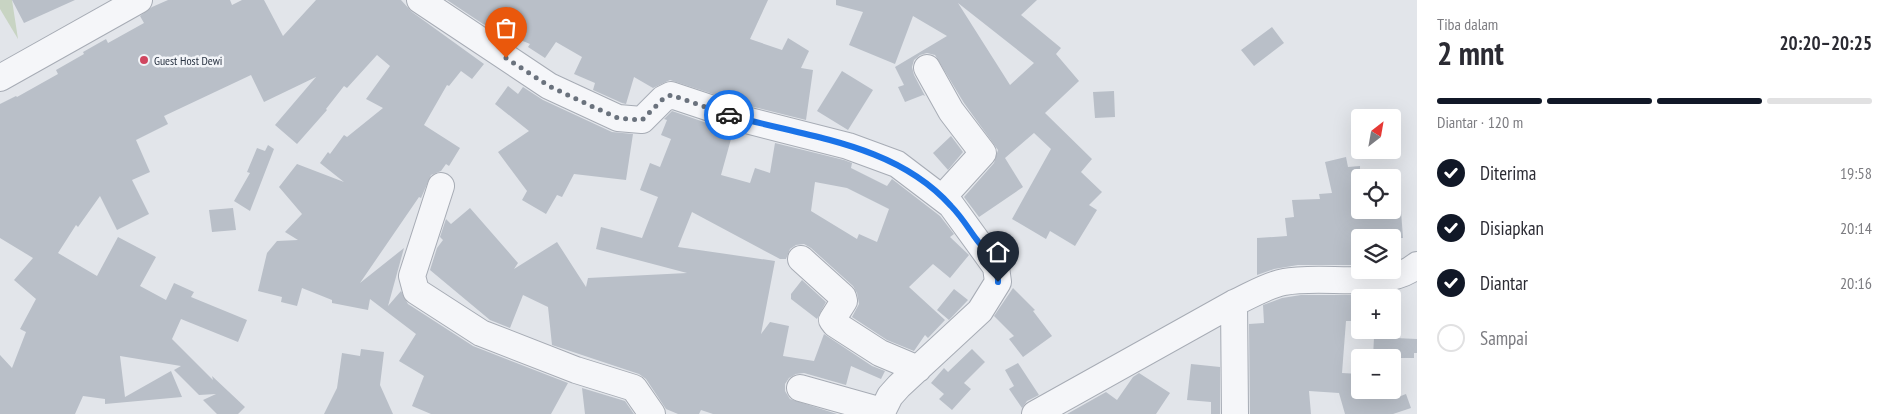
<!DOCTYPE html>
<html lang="id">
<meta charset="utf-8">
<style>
:root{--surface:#fff;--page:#f2f2f3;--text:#2b2b33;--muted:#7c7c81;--line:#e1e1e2;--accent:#111827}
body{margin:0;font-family:"PT Sans Narrow",sans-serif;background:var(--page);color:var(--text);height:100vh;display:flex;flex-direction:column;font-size:19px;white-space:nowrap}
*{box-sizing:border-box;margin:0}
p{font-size:16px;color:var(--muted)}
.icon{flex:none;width:28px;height:28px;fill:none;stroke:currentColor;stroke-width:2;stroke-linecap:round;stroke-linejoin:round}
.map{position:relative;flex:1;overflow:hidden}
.drawer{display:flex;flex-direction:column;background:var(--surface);width:475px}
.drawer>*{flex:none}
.needle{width:32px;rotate:31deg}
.tools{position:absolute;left:1351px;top:109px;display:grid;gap:10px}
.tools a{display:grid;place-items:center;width:50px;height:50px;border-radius:5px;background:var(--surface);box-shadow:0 5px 20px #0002;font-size:25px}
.pin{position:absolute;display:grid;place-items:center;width:42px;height:42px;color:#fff;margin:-51px -21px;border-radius:50% 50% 50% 0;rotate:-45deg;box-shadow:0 0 5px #0007}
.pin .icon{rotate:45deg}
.courier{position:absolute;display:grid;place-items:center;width:50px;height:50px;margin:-25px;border:4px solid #1a73e8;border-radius:50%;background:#fff;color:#222;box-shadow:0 1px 6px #0007}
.overview em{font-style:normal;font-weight:800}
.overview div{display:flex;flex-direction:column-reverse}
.overview{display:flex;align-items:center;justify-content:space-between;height:85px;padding:0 20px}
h1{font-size:32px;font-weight:800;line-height:38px}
.bar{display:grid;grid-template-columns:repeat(4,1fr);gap:8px 5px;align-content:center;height:60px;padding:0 20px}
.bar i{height:6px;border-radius:4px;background:var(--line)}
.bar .selected{background:var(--accent)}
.bar p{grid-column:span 4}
ol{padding:0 20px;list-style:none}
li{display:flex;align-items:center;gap:15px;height:55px}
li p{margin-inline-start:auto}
li .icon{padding:5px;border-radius:50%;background:var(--accent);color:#fff;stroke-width:4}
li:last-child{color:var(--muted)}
li i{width:28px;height:28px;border:2px solid var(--line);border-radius:50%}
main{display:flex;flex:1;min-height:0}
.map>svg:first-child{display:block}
.green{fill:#c8d4c3}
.building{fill:#b9bfc8;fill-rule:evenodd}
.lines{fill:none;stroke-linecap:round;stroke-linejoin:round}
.minor-casing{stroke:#a7acb5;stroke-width:28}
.minor{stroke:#f5f6f9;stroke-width:26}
.done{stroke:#6a727d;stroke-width:5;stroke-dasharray:0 9}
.route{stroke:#1a73e8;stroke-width:6}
.poi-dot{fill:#d04660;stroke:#f2f4f8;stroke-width:2}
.labels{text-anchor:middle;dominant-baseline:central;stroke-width:5;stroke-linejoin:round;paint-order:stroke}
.poi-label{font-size:12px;fill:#2a3443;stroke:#f2f4f8;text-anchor:start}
</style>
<main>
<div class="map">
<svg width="1417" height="414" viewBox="0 0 1417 414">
<rect width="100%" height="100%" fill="#e2e5ea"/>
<path class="green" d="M0,0H12L18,39L0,9Z"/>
<path class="building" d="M12,0H75L24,23Z
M168,0H230L232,5L242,0H264L283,36L316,0H401L412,12L484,64L472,79L461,71L449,86L447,85L424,125L460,148L449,166L446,164L441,171L431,175L421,198L419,197L360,283L404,248L388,306L401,291L408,304L473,346L568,383L551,414H431L412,406L424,376L399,361L416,334L370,299L368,310L332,303V300L302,288L297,306L281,302L282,297L258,291L267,253L277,241L298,240L285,232L302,214L279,187L297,164L344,182L320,163L328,152L330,154L344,135L347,137L383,108L366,99L390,66L377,55L347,88L344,86L326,109L327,110L297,144L275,125L316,77L264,102L251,75L164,116L168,124L136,140L150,172L132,180L149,214L117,230L100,196L78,227L76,225L58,253L97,276L118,237L156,257L140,286L166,300L174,283L194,292L191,297L247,320L238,342L181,319L172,339L213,380L212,376L245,407L238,414H217L203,400L216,394L199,395L174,370L181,366L120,356L125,397L171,371L182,397L105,404V399L83,396L75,414H0V355L12,368L26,332L20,329L36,299L14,280L33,258L0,238V104L16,96L17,97L58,74L56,70L84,54L83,52L106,39L108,43L144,23L140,16L152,7Z
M447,0H768L750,39L782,50L788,38L809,51L801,68L813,70L806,120L750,106L670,80L653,88L634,77L626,104L622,103L593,90L595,83L574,74L582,57L556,42L545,58L528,47L530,44L483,24Z
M836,0H1037L1021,15L1061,48L1056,54L1079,81L1045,113L1092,159L1081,172L1102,192L1089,205L1097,210L1075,246L1050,231L1046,239L1012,219L1051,149L1034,133L1005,158L1023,187L979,217L964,197L994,163L998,150L964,103L935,55L927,53L920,55L914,60L912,67L914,75L925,96L923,95L905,102L898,87L904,85L895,67L947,36L913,16L895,64L849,45L863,12L836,5ZM958,3L1034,63L1010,85Z
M1272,27L1284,43L1254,66L1241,50Z
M842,71L873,90L848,130L817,111Z
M508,86L518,94L523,87L543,100L612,132L633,134L626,180L574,174L562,197L557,195L546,214L522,200L527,191L498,152L529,131L495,104Z
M1114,91L1115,117L1095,118L1093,92Z
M672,111L733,132L721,175L750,183L755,168L770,173L775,143L844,160L852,163L851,168L887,186L892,179L940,216L954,234L950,237L969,255L950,278L933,264L909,287L945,320L928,338L925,335L914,351L887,340L852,317L859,304L857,293L853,286L811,248L804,244L796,245L790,249L786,259H780L692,212L678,247L775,261L761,334L770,322L789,326L783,356L814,361L824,334L872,366L885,371L881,379L851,366L846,385L804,373L796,374L789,378L785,384V391L790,399L837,414H713L701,410L699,414H678L666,409L646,379L639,374L552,345L548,307L523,295L510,328L490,320L430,270L437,248L443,240L440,237L446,219L451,224L470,208L518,263L514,269L557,242L586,287L588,278L687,273L596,249L601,227L642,238L658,197L640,190L650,163L660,167L671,139L661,135L667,120L664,119ZM815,182L847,188L889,209L877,242L859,234L857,239L811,211Z
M951,136L963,152L948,170L933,153Z
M268,145L274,149L250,211L234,201L250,173L247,172L257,148L265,151Z
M1346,157L1348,167L1360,166V210H1401L1403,238H1360V265H1298L1274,269L1257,275V238L1287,236L1285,218L1294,217L1292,200L1320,199L1319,194L1332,193L1325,162Z
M233,208L236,230L212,232L209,210Z
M802,280L826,302L817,319L791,299V294Z
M1013,288L1035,310L1033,311L1052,336L1023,357L1009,339L1014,336L994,316Z
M954,289L968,300L949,320L937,310Z
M1301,295H1360V321H1346L1342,373L1360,374V390H1394L1393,399L1406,394L1411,408L1393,414H1345L1339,393L1309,391L1311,414H1250L1249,324L1264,323L1263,305L1282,298Z
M1374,337L1417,339V353H1414V358H1373Z
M361,349L384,352L380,385L393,414H324L337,388L342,353L360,356Z
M972,349L985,362L964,383L971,389L952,410L939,399L944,394L931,383L944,368L948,372Z
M1018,363L1039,395L1027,401L1022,408L1009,389L1014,386L1005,370Z
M1191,364L1220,367V414H1211V402L1187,400Z
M1139,373L1170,393L1156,414H1067L1106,392L1117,400L1133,377Z
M582,388L625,401L634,414H585Z"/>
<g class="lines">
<g class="minor-casing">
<path id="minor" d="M420,0L549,86L618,118L642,120L663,99L671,95L746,120L848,146L897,164L951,205L996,267L998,282L980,311L899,386L890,396L881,414
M927,68L951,111L983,153L942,198
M0,78L139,0
M441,186L412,276L416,291L481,333L576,370L634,388L652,414
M801,259L843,297L844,301L832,320L835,324L880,353L918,369
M1234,303L1235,414
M800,388L882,411
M1035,414L1234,303C1250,296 1267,285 1284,282C1323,274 1387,291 1417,265"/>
</g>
<use href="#minor" class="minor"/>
</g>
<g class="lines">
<path class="done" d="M506,58L549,86L589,105L618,118L642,120L663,99L671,95L729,115"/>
<path class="route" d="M729,115C805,137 895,143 951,206C960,215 967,226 974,236C984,250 999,265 998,282"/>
</g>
<circle class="poi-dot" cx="144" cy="60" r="5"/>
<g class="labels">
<g class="poi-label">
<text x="154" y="60">Guest Host Dewi</text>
</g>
</g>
</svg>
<div class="tools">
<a><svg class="needle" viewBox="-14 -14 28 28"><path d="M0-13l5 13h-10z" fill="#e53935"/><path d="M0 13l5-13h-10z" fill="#7c7c81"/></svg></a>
<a><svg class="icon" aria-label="locate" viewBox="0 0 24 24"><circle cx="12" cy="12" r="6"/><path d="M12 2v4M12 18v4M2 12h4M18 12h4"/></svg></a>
<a><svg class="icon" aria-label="layers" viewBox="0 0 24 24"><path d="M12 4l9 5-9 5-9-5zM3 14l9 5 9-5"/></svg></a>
<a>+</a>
<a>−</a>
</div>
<div class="pin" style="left:506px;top:58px;background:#ea580c"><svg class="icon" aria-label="bag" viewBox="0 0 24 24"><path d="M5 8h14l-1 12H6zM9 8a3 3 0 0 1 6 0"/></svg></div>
<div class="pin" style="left:998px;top:282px;background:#1f2937"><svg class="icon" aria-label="home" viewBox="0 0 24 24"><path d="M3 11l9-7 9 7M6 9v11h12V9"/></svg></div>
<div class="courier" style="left:729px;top:115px"><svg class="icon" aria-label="car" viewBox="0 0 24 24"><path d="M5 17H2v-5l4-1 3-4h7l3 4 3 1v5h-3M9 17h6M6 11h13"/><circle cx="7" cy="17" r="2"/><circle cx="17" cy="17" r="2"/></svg></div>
</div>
<section class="drawer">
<div class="overview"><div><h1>2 mnt</h1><p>Tiba dalam</p></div><em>20:20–20:25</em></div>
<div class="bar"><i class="selected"></i><i class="selected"></i><i class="selected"></i><i></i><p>Diantar · 120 m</p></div>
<ol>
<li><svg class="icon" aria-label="check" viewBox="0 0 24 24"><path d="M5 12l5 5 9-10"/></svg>Diterima<p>19:58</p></li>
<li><svg class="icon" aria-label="check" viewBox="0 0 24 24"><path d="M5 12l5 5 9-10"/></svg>Disiapkan<p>20:14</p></li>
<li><svg class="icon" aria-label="check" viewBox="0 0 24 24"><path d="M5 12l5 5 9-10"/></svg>Diantar<p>20:16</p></li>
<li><i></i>Sampai</li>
</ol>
</section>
</main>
